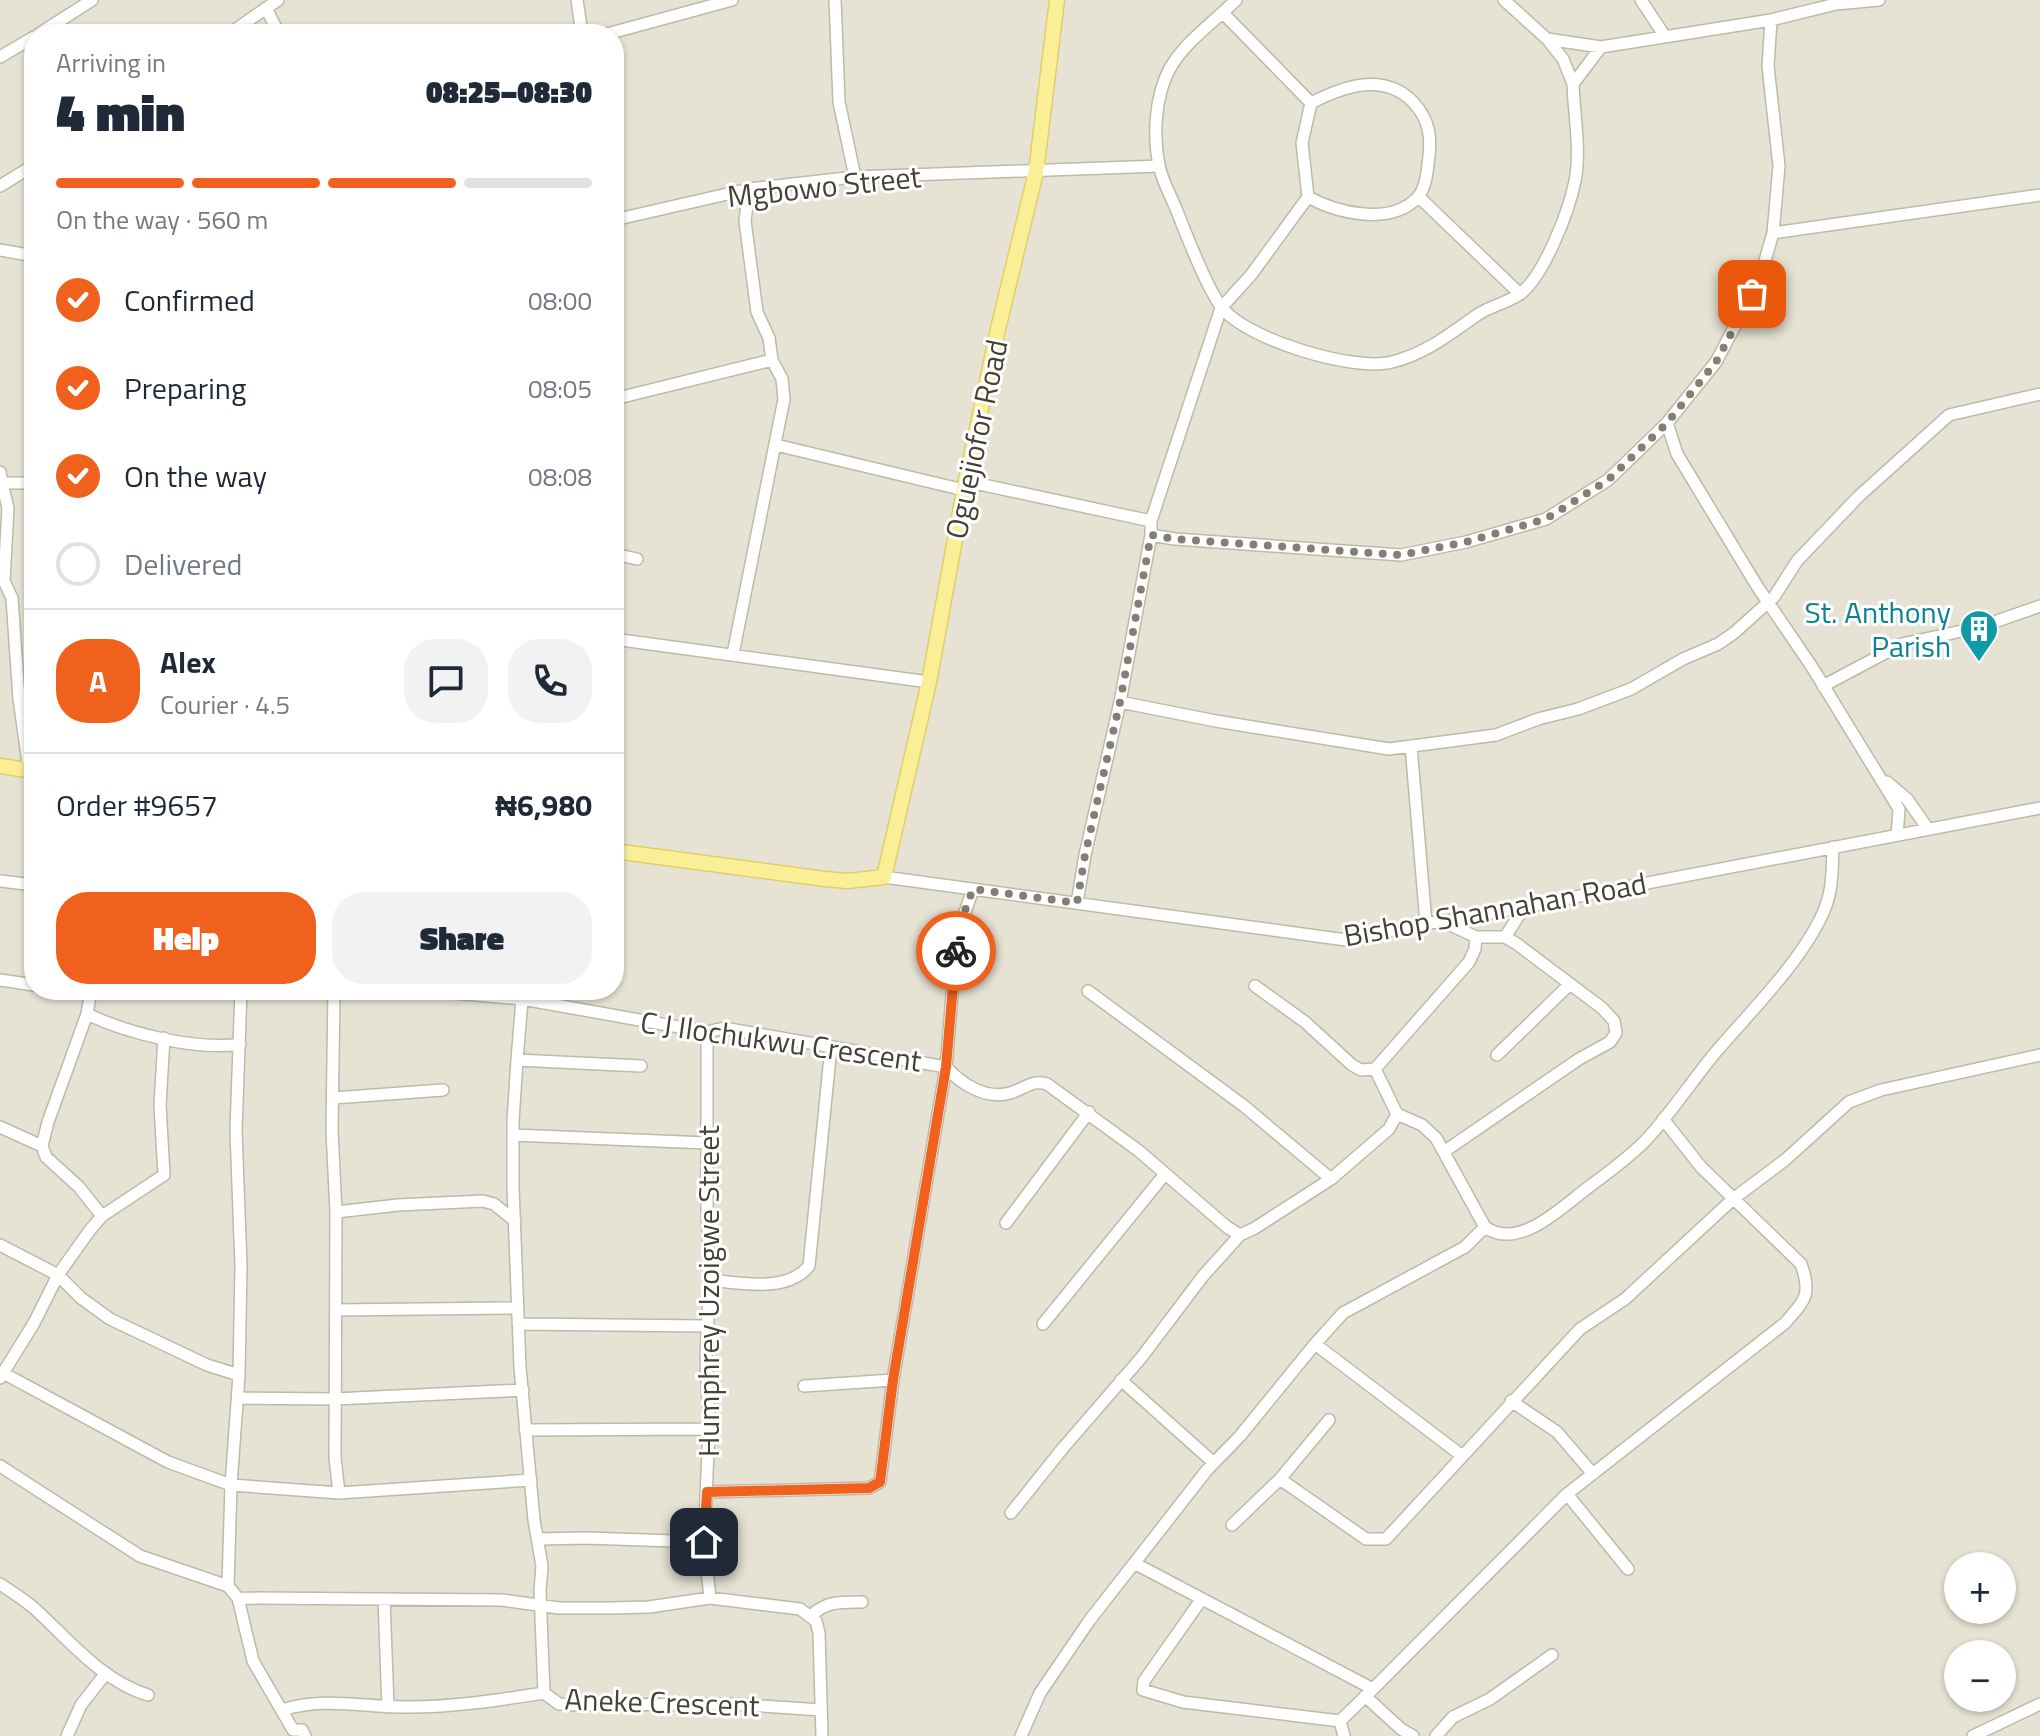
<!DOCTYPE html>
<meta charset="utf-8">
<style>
:root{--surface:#fff;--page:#f2f2f3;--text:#1f2937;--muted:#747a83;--line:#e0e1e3;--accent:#f1611e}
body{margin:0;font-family:"Titillium Web",sans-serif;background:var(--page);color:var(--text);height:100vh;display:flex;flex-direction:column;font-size:30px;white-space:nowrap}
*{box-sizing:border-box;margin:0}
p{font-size:26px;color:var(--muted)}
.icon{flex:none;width:44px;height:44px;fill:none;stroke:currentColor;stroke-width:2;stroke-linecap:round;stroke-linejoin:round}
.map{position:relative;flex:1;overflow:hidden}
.drawer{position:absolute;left:24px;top:24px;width:600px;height:976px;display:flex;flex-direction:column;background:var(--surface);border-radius:32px;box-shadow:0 2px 6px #0004}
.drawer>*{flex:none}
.fabs{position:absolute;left:1944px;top:1552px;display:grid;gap:16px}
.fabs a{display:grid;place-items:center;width:72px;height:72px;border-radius:50%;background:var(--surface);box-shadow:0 2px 6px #0004;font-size:40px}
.pin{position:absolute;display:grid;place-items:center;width:68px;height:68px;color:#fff;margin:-34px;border-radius:16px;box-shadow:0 4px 12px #0006}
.courier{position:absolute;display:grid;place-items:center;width:80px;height:80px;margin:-40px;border:6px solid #f1611e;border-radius:50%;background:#fff;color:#222;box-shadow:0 2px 10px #0007}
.overview em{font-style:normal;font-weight:800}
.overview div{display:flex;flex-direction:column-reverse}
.overview{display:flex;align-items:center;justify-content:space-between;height:136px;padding:0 32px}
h1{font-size:52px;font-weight:800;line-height:60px}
.bar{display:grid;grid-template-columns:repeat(4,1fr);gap:12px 8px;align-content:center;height:96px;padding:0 32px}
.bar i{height:10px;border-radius:6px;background:var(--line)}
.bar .on{background:var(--accent)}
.bar p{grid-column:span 4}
.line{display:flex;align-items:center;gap:20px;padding:0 32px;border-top:2px solid var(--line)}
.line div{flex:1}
.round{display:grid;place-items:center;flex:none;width:84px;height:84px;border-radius:32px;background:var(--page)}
ol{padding:0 32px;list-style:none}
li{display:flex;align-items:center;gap:24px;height:88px}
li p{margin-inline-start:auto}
li .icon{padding:8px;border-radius:50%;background:var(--accent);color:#fff;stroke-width:4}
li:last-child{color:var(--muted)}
li i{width:44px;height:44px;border:4px solid var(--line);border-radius:50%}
.action{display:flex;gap:16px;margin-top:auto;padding:16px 32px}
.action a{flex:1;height:92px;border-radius:32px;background:var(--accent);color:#fff;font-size:32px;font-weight:800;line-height:92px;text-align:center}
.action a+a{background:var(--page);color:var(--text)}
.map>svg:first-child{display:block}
.residential{fill:#e6e3d4;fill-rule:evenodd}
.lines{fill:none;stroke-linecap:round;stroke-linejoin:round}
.minor-casing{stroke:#bdbaa9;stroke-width:14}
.major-casing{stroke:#dfcf68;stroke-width:17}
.minor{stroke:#fff;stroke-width:11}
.major{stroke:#faef97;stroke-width:14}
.done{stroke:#827f74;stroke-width:8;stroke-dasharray:0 14.4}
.route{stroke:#f1611e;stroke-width:10}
.labels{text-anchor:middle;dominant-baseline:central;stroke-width:6;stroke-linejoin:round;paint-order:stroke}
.street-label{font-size:30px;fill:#454136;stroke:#fff}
.culture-label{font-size:30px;fill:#0d838f;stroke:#fff;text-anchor:end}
</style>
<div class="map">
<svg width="2040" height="1736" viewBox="0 0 2040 1736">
<rect width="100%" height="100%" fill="#f2f1e6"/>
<path class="residential" d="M0,0H2040V1736H0ZM34,34H614V990H34ZM1958,1566H2002V1610H1958ZM1958,1654H2002V1698H1958Z"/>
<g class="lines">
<g class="minor-casing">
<path id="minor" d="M577,0L582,34
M835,0L839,102L855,177
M1236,0C1213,23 1185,41 1169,70C1155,97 1153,136 1159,165C1162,181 1171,196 1177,211C1186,234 1208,292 1223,309C1249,340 1354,372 1392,362C1425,354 1450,334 1477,315C1490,306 1507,303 1520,294C1544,276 1569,211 1575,181C1581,150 1574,115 1573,84L1601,47
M1504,0L1547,39L1601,47L1771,20L1836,4L1879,0
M1641,0L1664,35
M266,8L279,34
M39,34L92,0
M229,34L278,0
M607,34L732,0
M1548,40L1563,59L1573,84
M0,57L34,37
M0,186L34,165
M1308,197C1337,213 1390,226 1417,198C1425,190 1427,175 1428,164C1432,139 1430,120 1413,102C1384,72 1344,86 1311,103
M1419,197L1520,294
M614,220L749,189L855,177L1159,166
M1773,233L2040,195
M0,250L34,256
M614,399L772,360
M1667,423L1677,454L1757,586L1812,667L1899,809L1897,835
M776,445L964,490L979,484L1151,521
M0,472L2,483H34
M2,483L8,508L4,581L12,598L19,699L29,770
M1151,535L1175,539L1401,555L1466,542L1546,519L1608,480L1667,423L1716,362L1760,278L1773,233L1779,166L1768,66L1771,20
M614,554L637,559
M614,639L929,682
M733,654L784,399L782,379L772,360L769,338L757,312L745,221L749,189
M1823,686L1902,644L1980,627L2040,606
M1120,702L1216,721L1389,749L1496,735L1538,719L1578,709L1631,689L1683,659L1718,644L1734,633L1774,597L1797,561L1858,497L1949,415L2040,394
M1411,746L1426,923
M1887,782L1907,799L1928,829
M884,877L1346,940L1426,923L1443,922L2040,808
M0,881L34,885
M1077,903L1085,855L1120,702L1151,535V521L1221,308L1251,275L1308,197L1302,143L1311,103L1223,13
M1444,922L1476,937H1505L1517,944L1602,1008L1614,1021L1616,1033L1610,1042L1579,1059L1445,1151
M1505,937L1525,906
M0,980L34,985
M1255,986L1305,1022L1352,1065L1361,1070L1375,1069L1469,962L1475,949L1476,937
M91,990L87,1014L48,1122L42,1146L46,1157L79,1187L102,1216
M241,990L236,1131L241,1266L239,1375L231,1485L228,1586L238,1598L253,1661L293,1730H302L305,1736
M334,990L332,1131L336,1212L335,1458L339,1493
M418,990L522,999L707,1032L724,1028L946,1067
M528,990L522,999L517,1060L513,1121V1187L520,1367L534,1520L542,1566L540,1591L544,1693
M1088,991L1244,1106L1331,1179
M87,1014C127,1033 196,1051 240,1044
M707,1032V1210L710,1280L706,1355L709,1429L704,1542L710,1598
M1497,1055L1569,985
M517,1060L641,1066
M946,1067C961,1084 986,1100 1010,1093C1024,1089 1033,1079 1047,1084L1139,1151L1227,1227L1240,1235
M1375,1069L1397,1114L1422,1125L1436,1138L1485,1227C1518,1251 1561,1208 1586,1189C1607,1173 1628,1159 1647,1139C1671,1113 1692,1081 1715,1053C1750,1012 1801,962 1823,913C1833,891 1832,871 1833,847
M333,1098L443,1090
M0,1127L42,1146
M513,1135L708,1143
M336,1212L398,1205L483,1201L494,1204L515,1221
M1006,1223L1089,1112
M0,1245L58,1275L81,1298L110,1319L207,1365L239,1375
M710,1280C741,1283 787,1293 809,1266L831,1047
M336,1310L518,1308
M518,1324L706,1326
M1043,1324L1165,1174
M1315,1344L1461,1455
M3,1373L168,1462L231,1485L339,1493L531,1480
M0,1378L34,1323L58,1275L90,1230L102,1216L164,1175L160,1105L164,1038
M1121,1380L1214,1463
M804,1386L893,1380
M238,1398L335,1399L523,1390
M1511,1401L1557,1432L1593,1474
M525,1430L709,1429
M0,1466L140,1556L228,1586
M1280,1479L1366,1539H1386L1580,1329L1625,1299L1733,1199L1785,1160L1849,1102L1881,1090L2040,1055
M707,1492L869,1488L880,1482L893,1380L946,1067L957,936L973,889
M1567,1494L1628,1569
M1011,1513L1063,1448L1141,1358L1203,1276L1240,1235L1255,1228L1331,1179L1389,1129L1397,1114
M1232,1525L1280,1479L1329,1420
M539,1539L586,1538L704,1542
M1134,1563L1373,1689L1567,1494L1785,1323C1805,1300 1812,1295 1801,1264L1701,1167L1663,1119
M0,1584C12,1592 25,1600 35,1609C70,1641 102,1681 148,1695
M238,1598L502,1600L559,1608H611L649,1607L710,1598L800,1609L816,1621L819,1633L822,1736
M384,1599L388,1707
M1201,1600L1144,1681L1143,1690L1183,1702L1340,1721L1373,1689
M811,1616C826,1601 841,1602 862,1602
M544,1693L559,1704L576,1705L734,1704L821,1710
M1365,1696L1401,1729L1413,1736
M282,1710C326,1696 364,1708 410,1707C455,1707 499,1700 544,1693
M1340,1721L1344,1736
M67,1736L81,1705L106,1673
M1021,1736L1040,1693L1089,1621L1207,1470L1240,1436L1315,1344L1343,1313L1465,1247L1485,1227
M1436,1736L1453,1717L1490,1699L1552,1655
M1973,1736L2040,1704"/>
</g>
<g class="major-casing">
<path id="major" d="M0,766L34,771
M614,851L825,879L847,881L884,877L929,682L964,490L998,329L1036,172L1057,0"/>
</g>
<use href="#minor" class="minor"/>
<use href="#major" class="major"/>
</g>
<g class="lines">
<path class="done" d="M956,951L960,924L973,889L1077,903L1085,855L1120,702L1151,535L1175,539L1401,555L1466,542L1546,519L1608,480L1667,423L1716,362L1752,294"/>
<path class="route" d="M704,1542L707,1492L869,1488L880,1482L893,1380L946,1067L956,951"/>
</g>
<defs>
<g id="building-pin" transform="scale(2)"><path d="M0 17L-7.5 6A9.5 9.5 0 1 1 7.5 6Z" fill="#0f9aa8" stroke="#fff"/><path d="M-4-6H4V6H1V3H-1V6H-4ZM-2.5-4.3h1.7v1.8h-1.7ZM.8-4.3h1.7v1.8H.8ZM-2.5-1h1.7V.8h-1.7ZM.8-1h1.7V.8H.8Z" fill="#fff"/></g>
</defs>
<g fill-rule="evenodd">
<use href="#building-pin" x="1979" y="629"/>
</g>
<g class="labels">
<g class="street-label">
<text transform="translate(824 186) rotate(-6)">Mgbowo Street</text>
<text transform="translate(976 439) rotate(-78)">Oguejiofor Road</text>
<text transform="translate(1495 909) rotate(-10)">Bishop Shannahan Road</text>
<text transform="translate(781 1041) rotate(8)">C J Ilochukwu Crescent</text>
<text transform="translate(708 1291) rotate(-90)">Humphrey Uzoigwe Street</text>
<text transform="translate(662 1702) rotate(2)">Aneke Crescent</text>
</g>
<g class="culture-label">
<text x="1951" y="612">St. Anthony<tspan x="1951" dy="34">Parish</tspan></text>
</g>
</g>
</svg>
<div class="fabs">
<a>+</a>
<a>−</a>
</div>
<div class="pin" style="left:1752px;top:294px;background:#ea580c"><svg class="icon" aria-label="bag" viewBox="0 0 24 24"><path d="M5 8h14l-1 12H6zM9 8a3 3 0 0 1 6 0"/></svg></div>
<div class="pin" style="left:704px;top:1542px;background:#1f2937"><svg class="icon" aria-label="home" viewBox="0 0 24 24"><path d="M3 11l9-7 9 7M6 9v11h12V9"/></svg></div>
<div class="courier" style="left:956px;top:951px"><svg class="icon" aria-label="bike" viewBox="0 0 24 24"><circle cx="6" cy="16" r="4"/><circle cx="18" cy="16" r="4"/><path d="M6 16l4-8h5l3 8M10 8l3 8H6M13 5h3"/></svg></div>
<section class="drawer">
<div class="overview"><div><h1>4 min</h1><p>Arriving in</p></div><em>08:25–08:30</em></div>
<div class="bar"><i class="on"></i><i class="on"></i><i class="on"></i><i></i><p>On the way · 560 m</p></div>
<ol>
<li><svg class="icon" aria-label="check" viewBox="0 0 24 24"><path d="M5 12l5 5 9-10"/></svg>Confirmed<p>08:00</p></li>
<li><svg class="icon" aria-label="check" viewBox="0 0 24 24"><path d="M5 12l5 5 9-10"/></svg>Preparing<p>08:05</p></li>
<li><svg class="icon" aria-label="check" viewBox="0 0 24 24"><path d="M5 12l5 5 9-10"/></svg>On the way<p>08:08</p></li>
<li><i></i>Delivered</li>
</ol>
<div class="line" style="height:144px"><b class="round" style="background:var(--accent);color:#fff">A</b><div><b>Alex</b><p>Courier · 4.5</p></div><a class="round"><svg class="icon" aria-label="chat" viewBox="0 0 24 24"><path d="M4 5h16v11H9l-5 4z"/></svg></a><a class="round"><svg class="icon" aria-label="phone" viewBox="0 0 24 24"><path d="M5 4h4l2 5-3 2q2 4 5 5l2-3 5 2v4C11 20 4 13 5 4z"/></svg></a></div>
<div class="line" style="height:104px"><div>Order #9657</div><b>₦6,980</b></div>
<div class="action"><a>Help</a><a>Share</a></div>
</section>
</div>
